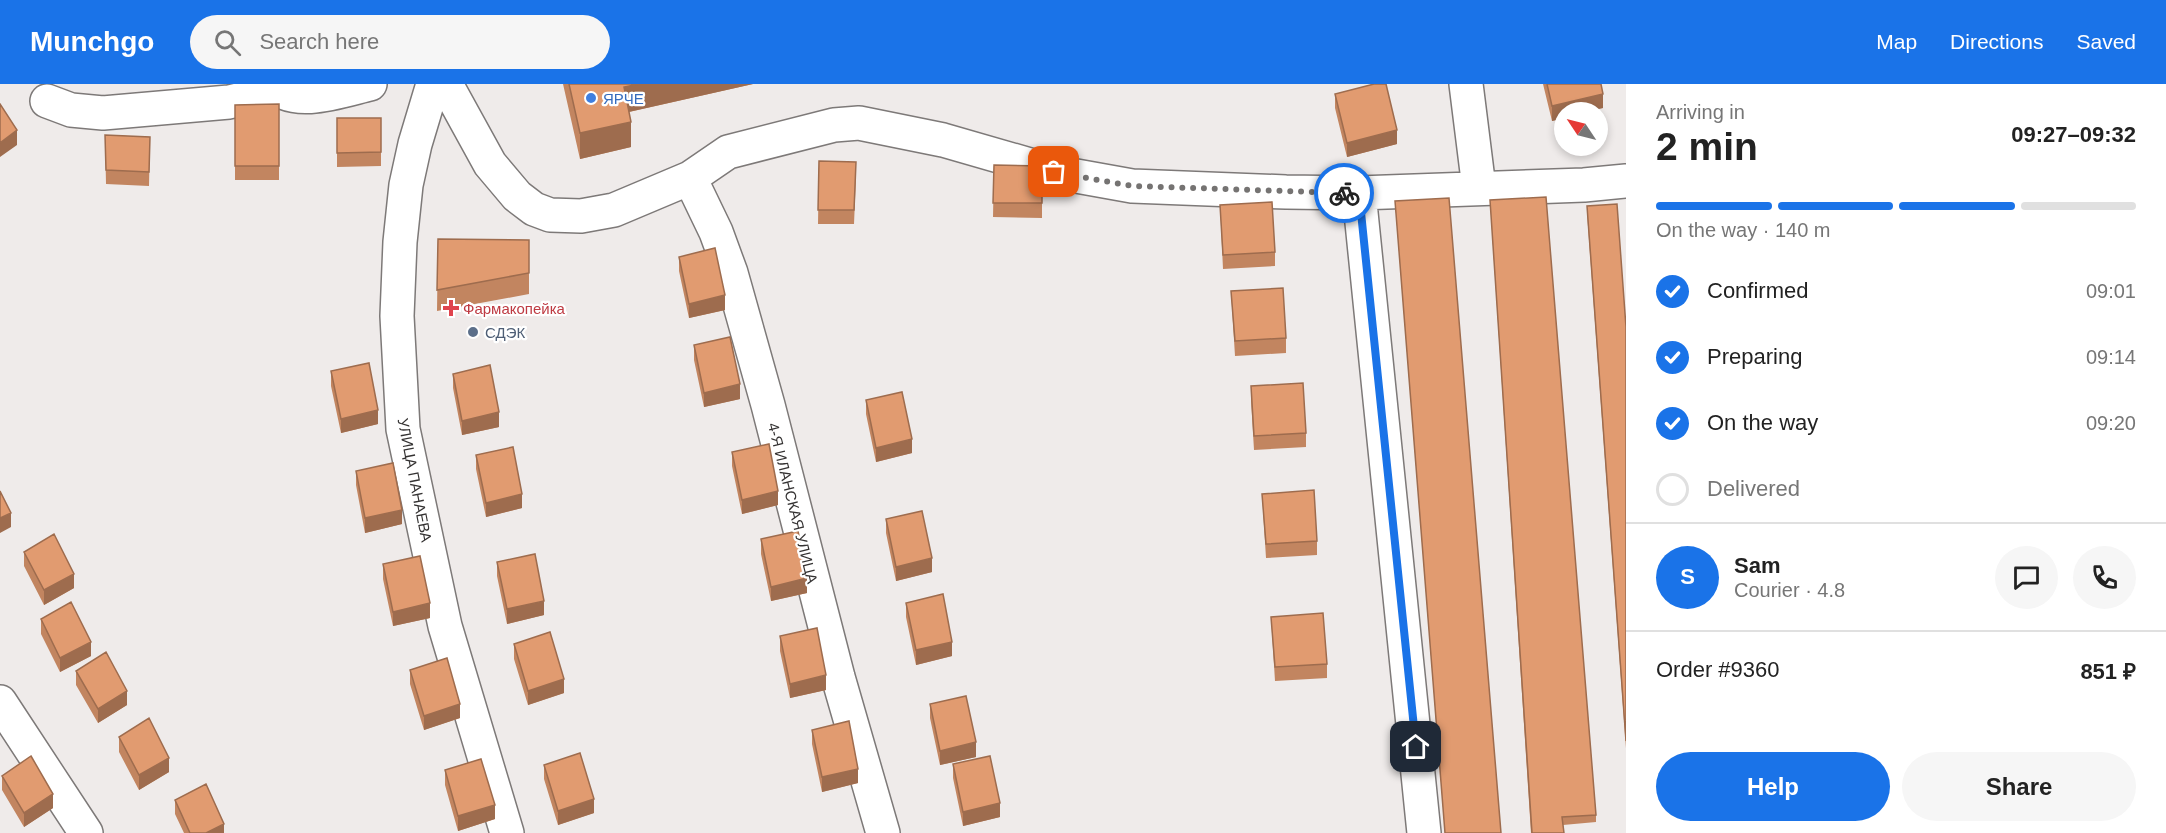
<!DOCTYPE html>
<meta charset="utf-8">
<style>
:root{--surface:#fff;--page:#f6f6f6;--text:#222;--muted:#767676;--line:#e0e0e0;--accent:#1a73e8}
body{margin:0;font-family:Arial,sans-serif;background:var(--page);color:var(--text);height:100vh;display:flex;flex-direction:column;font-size:22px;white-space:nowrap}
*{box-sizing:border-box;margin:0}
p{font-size:20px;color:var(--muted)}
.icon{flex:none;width:33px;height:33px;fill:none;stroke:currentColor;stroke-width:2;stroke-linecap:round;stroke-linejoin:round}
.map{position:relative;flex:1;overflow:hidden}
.panel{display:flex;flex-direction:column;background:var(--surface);width:540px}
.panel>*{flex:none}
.needle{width:39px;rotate:305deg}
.controls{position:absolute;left:1554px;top:18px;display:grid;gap:12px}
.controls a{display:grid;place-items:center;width:54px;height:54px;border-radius:50%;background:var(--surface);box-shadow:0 3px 9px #0003;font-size:30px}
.pin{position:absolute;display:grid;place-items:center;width:51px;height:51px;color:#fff;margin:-26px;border-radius:12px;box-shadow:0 3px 9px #0006}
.courier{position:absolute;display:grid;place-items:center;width:60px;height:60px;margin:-30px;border:4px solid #1a73e8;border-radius:50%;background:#fff;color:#222;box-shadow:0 2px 8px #0007}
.overview em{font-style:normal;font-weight:600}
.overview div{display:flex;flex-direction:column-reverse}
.overview{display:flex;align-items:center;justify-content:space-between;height:102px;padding:0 30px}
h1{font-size:39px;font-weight:600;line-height:45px}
.bar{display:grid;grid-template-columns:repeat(4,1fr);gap:9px 6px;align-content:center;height:72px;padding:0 30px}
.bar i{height:8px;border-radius:4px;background:var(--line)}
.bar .on{background:var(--accent)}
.bar p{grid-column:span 4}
.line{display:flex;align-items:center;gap:15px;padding:0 30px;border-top:2px solid var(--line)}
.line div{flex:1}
.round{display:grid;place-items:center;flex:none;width:63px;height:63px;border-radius:32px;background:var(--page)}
ol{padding:0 30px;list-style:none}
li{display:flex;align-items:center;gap:18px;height:66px}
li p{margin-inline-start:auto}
li .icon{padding:6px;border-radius:50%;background:var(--accent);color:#fff;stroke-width:4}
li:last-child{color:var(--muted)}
li i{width:33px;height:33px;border:3px solid var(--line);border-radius:50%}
.action{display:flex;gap:12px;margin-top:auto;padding:12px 30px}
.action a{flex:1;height:69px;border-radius:36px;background:var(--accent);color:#fff;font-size:24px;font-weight:600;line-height:69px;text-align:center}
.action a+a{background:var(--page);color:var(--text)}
header{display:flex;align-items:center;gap:36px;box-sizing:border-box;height:84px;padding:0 30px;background:var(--accent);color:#fff}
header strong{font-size:28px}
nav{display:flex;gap:33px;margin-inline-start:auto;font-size:21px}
.search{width:420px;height:54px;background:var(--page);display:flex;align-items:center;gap:15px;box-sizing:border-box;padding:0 21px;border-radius:33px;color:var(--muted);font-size:22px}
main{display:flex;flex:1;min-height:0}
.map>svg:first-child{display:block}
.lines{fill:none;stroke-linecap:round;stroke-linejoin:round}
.minor-casing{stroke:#7d7978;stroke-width:36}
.minor{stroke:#fff;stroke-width:33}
.wall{fill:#c28560}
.shaded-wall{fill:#9e6c4e}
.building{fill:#e19b70;stroke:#9e6c4e;stroke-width:1.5}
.done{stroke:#757372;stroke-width:6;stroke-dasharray:0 10.8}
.route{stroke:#1a73e8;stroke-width:8}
.shop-dot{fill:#3f7fe0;stroke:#fff;stroke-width:2}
.health-dot{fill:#e0444e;stroke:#fff;stroke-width:2}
.service-dot{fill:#5c6f8a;stroke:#fff;stroke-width:2}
.labels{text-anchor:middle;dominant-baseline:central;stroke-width:4.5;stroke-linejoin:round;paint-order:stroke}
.shop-label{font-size:15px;fill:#366cbe;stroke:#fff;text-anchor:start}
.health-label{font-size:15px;fill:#be3a42;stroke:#fff;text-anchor:start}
.service-label{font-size:15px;fill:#4e5e75;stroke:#fff;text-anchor:start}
.street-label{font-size:15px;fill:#343232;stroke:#fff}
</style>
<header>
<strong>Munchgo</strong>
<div class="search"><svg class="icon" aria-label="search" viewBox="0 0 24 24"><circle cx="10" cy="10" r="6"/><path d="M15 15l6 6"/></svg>Search here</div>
<nav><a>Map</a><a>Directions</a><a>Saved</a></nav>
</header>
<main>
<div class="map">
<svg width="1626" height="749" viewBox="0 0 1626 749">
<rect width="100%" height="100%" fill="#efebea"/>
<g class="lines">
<g class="minor-casing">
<path id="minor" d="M272,0C293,25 344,6 370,0
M433,0L415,60L406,101L400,158L397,232L403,345L445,542L507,749
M446,0L490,80L517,112L534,125L550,131L581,132L614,126L690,94L728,68L834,41L859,39L943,56L1054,88L1132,102L1286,108L1359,109L1584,101L1626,97
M1466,0L1479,104
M47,17L71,26L103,29L229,18L278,7
M690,94L716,148L731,189L768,321L838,593L883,749
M1359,109L1424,749
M0,618L86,749"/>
</g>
<use href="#minor" class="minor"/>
</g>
<path class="wall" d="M563,0H753L629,28L631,63L580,75Z
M1543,0H1601L1603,24L1564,28V34L1552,37Z
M1335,10L1397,60L1347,73L1335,24Z
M279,20V96H235V21Z
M337,34H381V82L337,83Z
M105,51L150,53L149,102L106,100Z
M819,77L856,92L854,140H818Z
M994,81L1042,82V134L993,133Z
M1490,116L1596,731V738L1563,741L1564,749H1531Z
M1395,117L1501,749H1445Z
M1220,121L1275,168V182L1223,185Z
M1587,122L1626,243V664L1587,129Z
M438,155L529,156V210L437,227Z
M679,173L725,226L689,234L679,187Z
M1231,207L1286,254V269L1235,272Z
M694,261L740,315L704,323L694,276Z
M331,287L378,340L341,349L331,302Z
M453,290L499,343L462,351L453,304Z
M1251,302L1306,349V363L1254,366L1251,316Z
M866,316L912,369L876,378L866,330Z
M732,368L778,421L742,430L732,382Z
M476,371L522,424L486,433L476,385Z
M356,387L402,440L365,449L356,401Z
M1262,410L1317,457V471L1266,474Z
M886,435L932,488L896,497L886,449Z
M761,455L807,509L771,517L761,470Z
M24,468L74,504L44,521L24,482Z
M497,478L544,531L507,540L497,492Z
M383,480L430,534L393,542L383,495Z
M906,519L952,572L916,581L906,533Z
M1271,533L1327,580V594L1275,597Z
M41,535L91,572L60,588L41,550Z
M780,552L826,606L790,614L780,567Z
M514,560L564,609L528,621L514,575Z
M410,586L460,634L424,646L410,600Z
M76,587L127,621L98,639L76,601Z
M930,620L976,673L940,681L930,634Z
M812,646L858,699L822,708L812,660Z
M119,653L169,688L139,706L119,668Z
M953,680L1000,733L963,742L953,694Z
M544,681L594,729L558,741L544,695Z
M445,686L495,735L458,747L445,701Z
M2,692L53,724L24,743L2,706Z
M175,716L224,749H184L175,730Z"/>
<path class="shaded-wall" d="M639,0H753L624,29V3Z
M1603,10V24L1586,28H1564V34L1552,37V22Z
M631,38V63L580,75V49Z
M17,46V61L0,73V59Z
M1397,46V60L1347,73V59Z
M725,211V226L689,234V220Z
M740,300V315L704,323V309Z
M378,326V340L341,349V335Z
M499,328V343L462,351V337Z
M912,355V369L876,378V364Z
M778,407V421L742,430V416Z
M522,410V424L486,433V419Z
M402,426V440L365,449V434Z
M11,429V443L0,449V434Z
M932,474V488L896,497V483Z
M74,490V504L44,521V506Z
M807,494V509L771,517V503Z
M544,517V531L507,540V525Z
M430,519V534L393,542V528Z
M91,558V572L60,588V574Z
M952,558V572L916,581V566Z
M826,591V606L790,614V600Z
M564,595V609L528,621V607Z
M127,607V621L98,639V625Z
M460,620V634L424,646V632Z
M976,658V673L940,681V667Z
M169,674V688L139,706V691Z
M858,685V699L822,708V693Z
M53,710V724L24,743V729Z
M594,715V729L558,741V727Z
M1000,719V733L963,742V728Z
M495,721V735L458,747V732Z
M224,740V749H206Z"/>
<path class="building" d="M569,0H639L624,3L631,38L580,49Z
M1374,0H1386L1397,46L1347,59L1335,10Z
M1547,0H1601L1603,10L1552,22Z
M0,20L17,46L0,59Z
M279,20V82H235V21Z
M337,34H381V68L337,69Z
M105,51L150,53L149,88L106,86Z
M819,77L856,78L854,126H818Z
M994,81L1042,82V119H993Z
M1546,113L1596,731L1562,733L1564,749H1532L1490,116Z
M1449,114L1501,749H1445L1395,117Z
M1272,118L1275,168L1223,171L1220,121Z
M1617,120L1626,243V657L1587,122Z
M438,155L529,156V189L437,206Z
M715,164L725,211L689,220L679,173Z
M1283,204L1286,254L1235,257L1231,207Z
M730,253L740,300L704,309L694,261Z
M369,279L378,326L341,335L331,287Z
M490,281L499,328L462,337L453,290Z
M1303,299L1306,349L1254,352L1251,302Z
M902,308L912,355L876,364L866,316Z
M769,360L778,407L742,416L732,368Z
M513,363L522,410L486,419L476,371Z
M393,379L402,426L365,434L356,387Z
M1314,406L1317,457L1266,460L1262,410Z
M0,407L11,429L0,434Z
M922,427L932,474L896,483L886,435Z
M798,447L807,494L771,503L761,455Z
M54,450L74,490L44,506L24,468Z
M535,470L544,517L507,525L497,478Z
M420,472L430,519L393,528L383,480Z
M943,510L952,558L916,566L906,519Z
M71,518L91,558L60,574L41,535Z
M1323,529L1327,580L1275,583L1271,533Z
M817,544L826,591L790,600L780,552Z
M550,548L564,595L528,607L514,560Z
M106,568L127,607L98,625L76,587Z
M447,574L460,620L424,632L410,586Z
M966,612L976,658L940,667L930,620Z
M149,634L169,674L139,691L119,653Z
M849,637L858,685L822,693L812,646Z
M580,669L594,715L558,727L544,681Z
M31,672L53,710L24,729L2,692Z
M990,672L1000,719L963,728L953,680Z
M481,675L495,721L458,732L445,686Z
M206,700L224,740L206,749H190L175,716Z"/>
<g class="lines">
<path class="done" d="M1054,88L1132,102L1344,109"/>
<path class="route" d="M1344,109H1359L1416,663"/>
</g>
<circle class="shop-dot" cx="591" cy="14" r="6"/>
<path class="health-dot" d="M448 215h6v6h6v6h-6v6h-6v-6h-6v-6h6z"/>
<circle class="service-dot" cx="473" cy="248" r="6"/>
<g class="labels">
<g class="shop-label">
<text x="603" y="14">ЯРЧЕ</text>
</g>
<g class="health-label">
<text x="463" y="224">Фармакопейка</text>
</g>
<g class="service-label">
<text x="485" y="248">СДЭК</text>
</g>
<g class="street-label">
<text transform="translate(415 396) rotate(79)">УЛИЦА ПАНАЕВА</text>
<text transform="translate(793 419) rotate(76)">4-Я ИЛАНСКАЯ УЛИЦА</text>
</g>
</g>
</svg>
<div class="controls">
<a><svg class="needle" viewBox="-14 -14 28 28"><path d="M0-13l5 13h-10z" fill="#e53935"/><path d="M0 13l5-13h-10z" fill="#767676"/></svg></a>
</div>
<div class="pin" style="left:1054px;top:88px;background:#ea580c"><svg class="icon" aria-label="bag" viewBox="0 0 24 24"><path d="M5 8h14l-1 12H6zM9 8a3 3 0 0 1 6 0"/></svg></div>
<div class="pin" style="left:1416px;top:663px;background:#1f2937"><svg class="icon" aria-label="home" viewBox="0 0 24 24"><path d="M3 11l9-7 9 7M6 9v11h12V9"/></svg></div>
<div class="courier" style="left:1344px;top:109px"><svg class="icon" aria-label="bike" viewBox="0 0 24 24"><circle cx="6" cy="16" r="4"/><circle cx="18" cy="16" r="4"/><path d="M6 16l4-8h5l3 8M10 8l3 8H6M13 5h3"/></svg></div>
</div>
<section class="panel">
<div class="overview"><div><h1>2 min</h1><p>Arriving in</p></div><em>09:27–09:32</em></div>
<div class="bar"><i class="on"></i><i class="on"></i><i class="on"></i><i></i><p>On the way · 140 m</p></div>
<ol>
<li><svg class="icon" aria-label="check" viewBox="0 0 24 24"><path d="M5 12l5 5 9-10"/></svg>Confirmed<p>09:01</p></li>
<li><svg class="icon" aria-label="check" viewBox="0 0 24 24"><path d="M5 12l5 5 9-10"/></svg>Preparing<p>09:14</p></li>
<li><svg class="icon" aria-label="check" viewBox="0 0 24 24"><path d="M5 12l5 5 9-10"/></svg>On the way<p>09:20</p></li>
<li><i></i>Delivered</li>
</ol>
<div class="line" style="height:108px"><b class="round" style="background:var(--accent);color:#fff">S</b><div><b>Sam</b><p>Courier · 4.8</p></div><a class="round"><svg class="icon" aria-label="chat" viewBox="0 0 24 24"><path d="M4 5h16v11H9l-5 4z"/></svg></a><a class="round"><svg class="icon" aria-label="phone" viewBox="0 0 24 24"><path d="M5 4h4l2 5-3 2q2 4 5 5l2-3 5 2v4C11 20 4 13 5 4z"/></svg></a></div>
<div class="line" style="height:78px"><div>Order #9360</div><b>851 ₽</b></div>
<div class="action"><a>Help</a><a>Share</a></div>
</section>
</main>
